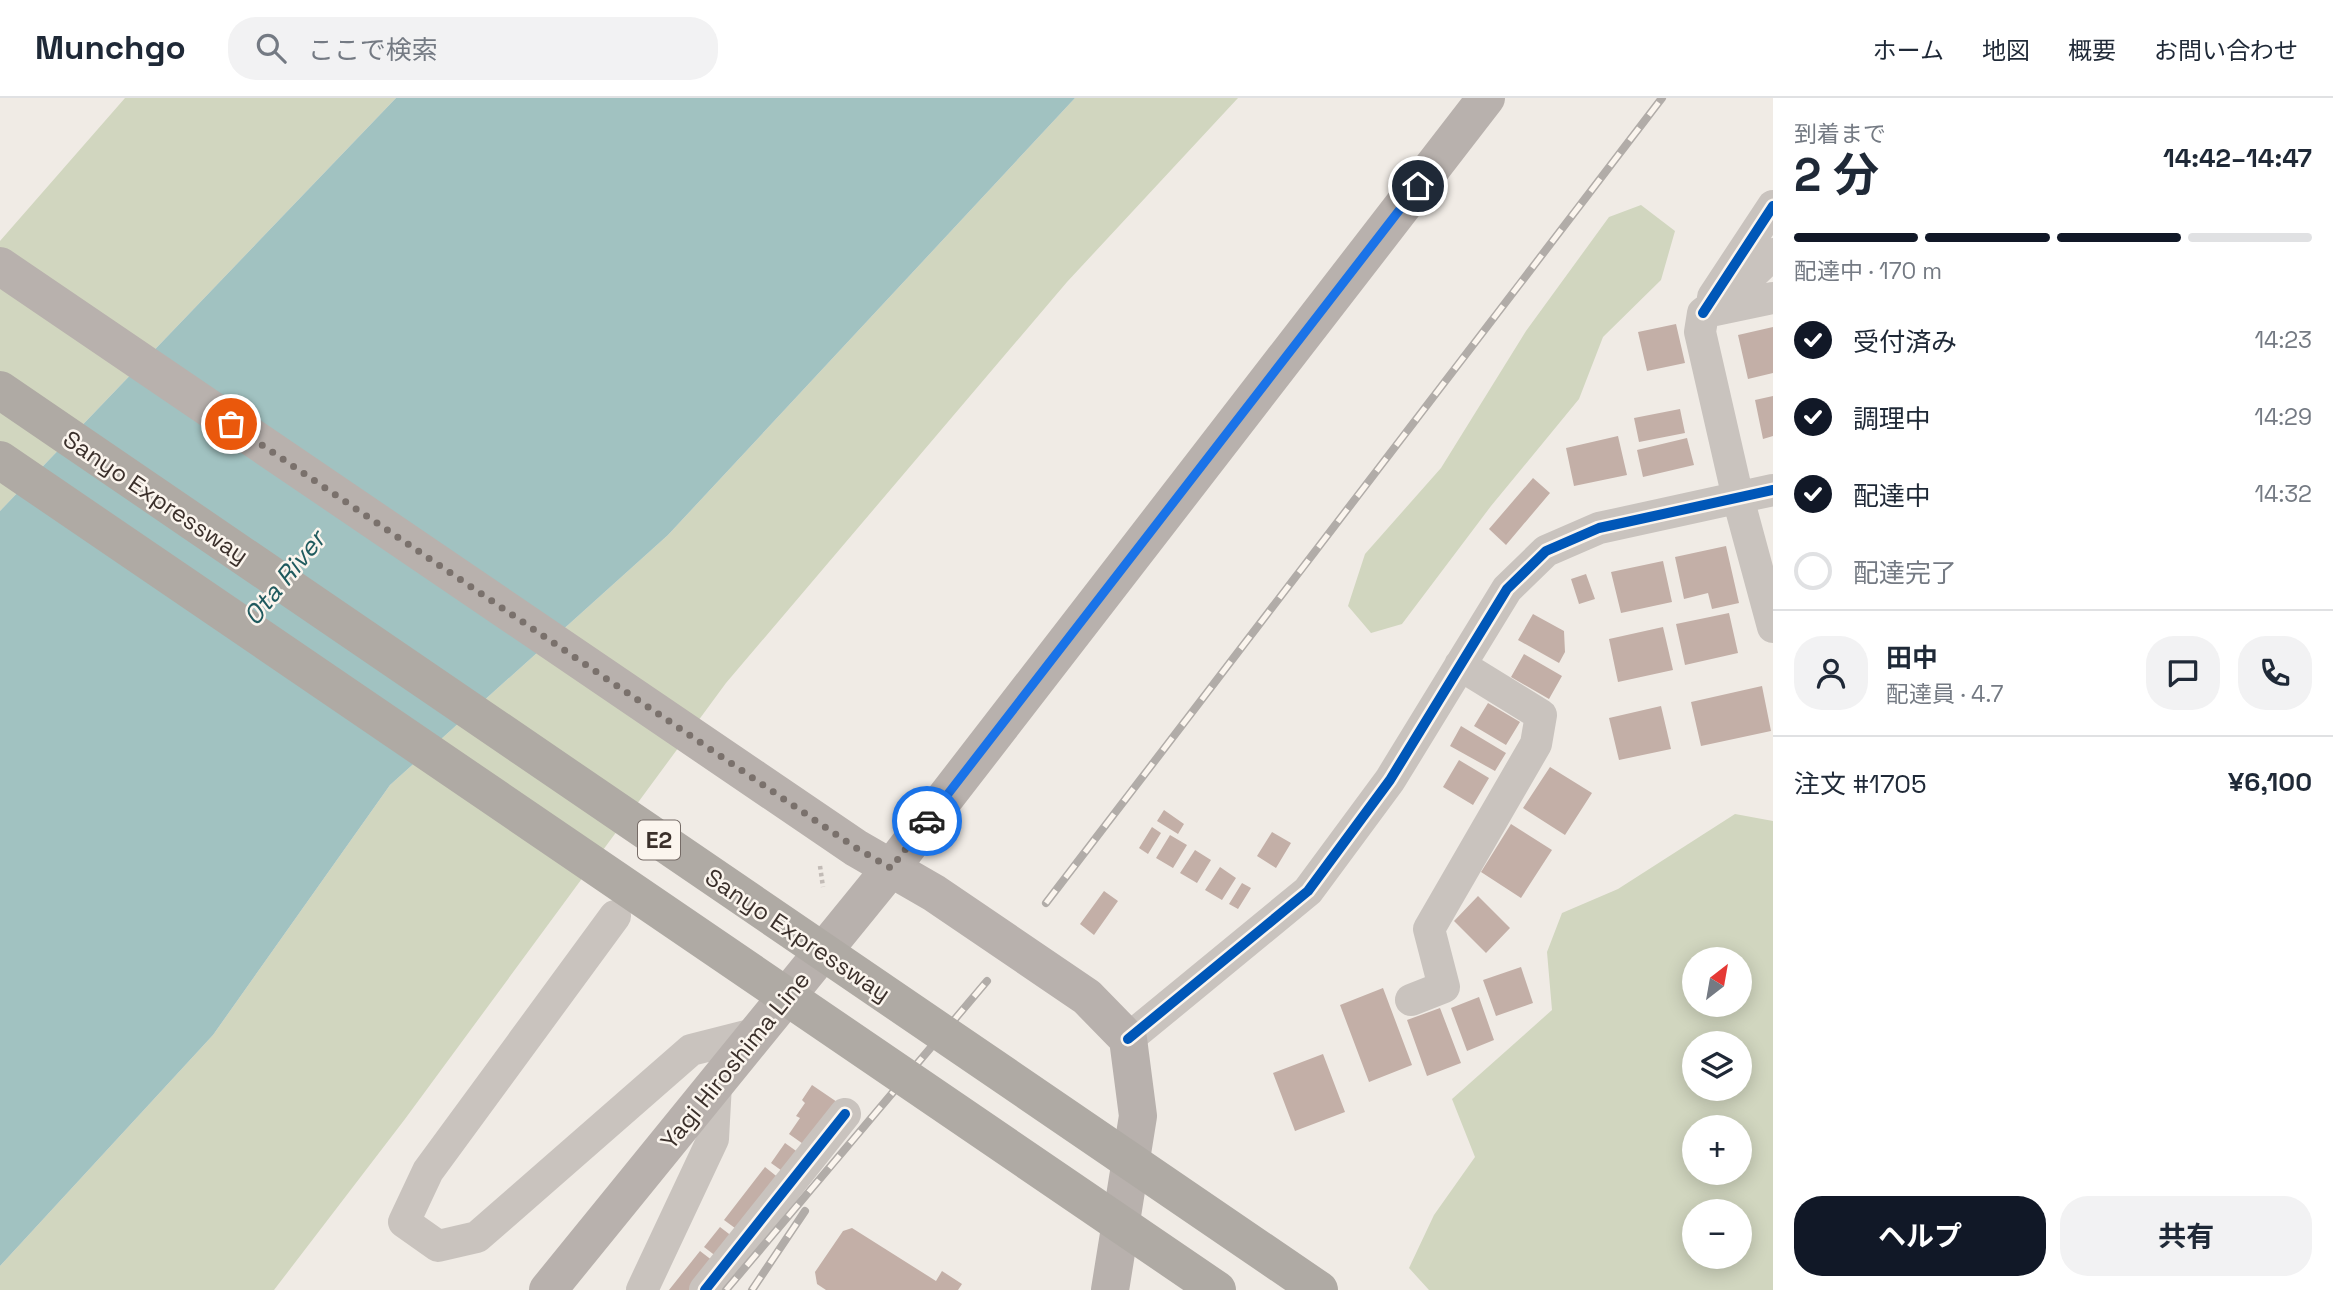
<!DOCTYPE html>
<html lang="ja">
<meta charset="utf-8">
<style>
:root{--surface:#fff;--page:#f2f2f3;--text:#1f2937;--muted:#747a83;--line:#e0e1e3;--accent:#111827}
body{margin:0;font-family:"Space Grotesk","Noto Sans JP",sans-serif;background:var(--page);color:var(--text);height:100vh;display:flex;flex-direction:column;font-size:26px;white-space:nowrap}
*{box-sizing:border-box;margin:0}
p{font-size:23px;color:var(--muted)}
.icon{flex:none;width:38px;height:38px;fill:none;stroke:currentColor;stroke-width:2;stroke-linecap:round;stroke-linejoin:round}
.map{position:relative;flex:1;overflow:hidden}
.sheet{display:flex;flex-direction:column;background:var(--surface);width:560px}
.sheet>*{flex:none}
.needle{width:46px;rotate:31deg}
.tools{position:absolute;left:1682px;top:849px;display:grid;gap:14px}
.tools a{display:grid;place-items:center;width:70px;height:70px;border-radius:50%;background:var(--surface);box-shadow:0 4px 18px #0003;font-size:35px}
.pin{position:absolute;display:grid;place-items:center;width:60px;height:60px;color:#fff;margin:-30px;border:4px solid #fff;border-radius:50%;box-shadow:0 2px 7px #0007}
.courier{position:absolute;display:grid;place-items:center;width:70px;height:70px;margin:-35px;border:5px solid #1a73e8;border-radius:50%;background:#fff;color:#222;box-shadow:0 2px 9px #0007}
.overview em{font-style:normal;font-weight:700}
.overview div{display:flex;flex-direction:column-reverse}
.overview{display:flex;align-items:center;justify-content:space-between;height:119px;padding:0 21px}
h1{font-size:46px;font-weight:700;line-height:52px}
.bar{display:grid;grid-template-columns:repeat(4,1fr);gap:10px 7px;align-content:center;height:84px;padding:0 21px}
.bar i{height:9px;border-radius:5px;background:var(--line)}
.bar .active{background:var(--accent)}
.bar p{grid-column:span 4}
.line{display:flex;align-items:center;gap:18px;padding:0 21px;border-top:2px solid var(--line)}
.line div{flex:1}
.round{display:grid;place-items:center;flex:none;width:74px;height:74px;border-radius:28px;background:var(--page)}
ol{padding:0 21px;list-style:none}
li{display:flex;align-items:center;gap:21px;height:77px}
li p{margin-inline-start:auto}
li .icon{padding:7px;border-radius:50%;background:var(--accent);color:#fff;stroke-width:4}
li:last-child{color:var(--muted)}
li i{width:38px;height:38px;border:4px solid var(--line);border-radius:50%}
.cta{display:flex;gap:14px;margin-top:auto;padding:14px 21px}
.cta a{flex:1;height:80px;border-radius:28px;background:var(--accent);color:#fff;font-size:28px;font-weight:700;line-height:80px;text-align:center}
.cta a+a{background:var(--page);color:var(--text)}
header{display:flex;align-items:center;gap:42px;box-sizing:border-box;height:98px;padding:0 35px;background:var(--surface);border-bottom:2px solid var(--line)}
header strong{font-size:33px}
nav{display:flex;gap:38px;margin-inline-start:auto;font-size:24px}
.search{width:490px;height:63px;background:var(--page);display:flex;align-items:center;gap:18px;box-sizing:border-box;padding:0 24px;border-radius:28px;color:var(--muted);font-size:26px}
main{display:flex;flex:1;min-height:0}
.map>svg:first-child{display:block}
.green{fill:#d1d6bf;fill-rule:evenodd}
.water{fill:#a1c2c1}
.building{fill:#c3afa7}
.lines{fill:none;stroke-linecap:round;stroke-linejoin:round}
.path{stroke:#c2bbb6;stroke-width:4.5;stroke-dasharray:3.5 3.5;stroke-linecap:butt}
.minor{stroke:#c9c3be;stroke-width:32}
.major{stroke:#b8b1ad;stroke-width:38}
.rail-casing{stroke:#b1aca8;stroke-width:8}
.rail{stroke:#fbf5ee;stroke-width:5;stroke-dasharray:16;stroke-linecap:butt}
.highway-bridge{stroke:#afaaa4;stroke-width:38}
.cycleway-casing{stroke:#fbf5ee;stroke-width:15}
.cycleway{stroke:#0057b8;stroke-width:10}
.done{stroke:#7a716c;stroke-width:7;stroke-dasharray:0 12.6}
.route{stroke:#1a73e8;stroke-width:9}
.labels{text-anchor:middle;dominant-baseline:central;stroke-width:5;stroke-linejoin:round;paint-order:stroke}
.shield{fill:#fbf5ee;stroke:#756b66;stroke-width:2}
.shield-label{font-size:23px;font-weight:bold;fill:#3b302b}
.street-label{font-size:24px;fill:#3b302b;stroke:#fbf5ee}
.water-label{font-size:26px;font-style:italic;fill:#1f5a5e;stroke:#fbf5ee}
</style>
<header>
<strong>Munchgo</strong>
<div class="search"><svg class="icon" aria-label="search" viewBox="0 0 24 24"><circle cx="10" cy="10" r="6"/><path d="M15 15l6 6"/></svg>ここで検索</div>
<nav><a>ホーム</a><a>地図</a><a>概要</a><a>お問い合わせ</a></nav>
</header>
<main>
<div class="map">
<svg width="1773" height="1192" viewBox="0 0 1773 1192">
<rect width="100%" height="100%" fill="#f0ebe5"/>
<path class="green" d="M125,0H396L0,413V143Z
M1075,0H1238L1067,184L726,585L405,1021L274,1192H0V1168L213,937L390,687L668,437Z
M1641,107L1675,133L1661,182L1603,239L1579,301L1491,408L1402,526L1371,535L1348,508L1365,456L1441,370L1526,233L1609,119Z
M1735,716L1773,723V1192H1429L1409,1170L1434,1117L1475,1059L1452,1001L1552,912L1547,854L1562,815L1618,791ZM1740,861V906H1694V861ZM1740,945V990H1694V945ZM1694,1029H1740V1074H1694ZM1694,1113H1740V1158H1694Z"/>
<path class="water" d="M396,0H1075L668,437L390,687L213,937L0,1168V413Z"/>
<path class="building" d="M1676,226L1685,265L1647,273L1638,234Z
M1773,229V275L1748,281L1738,237Z
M1773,298V338L1763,341L1755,302Z
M1680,311L1685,335L1639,344L1634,320Z
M1618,338L1627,377L1574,388L1566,350Z
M1687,340L1694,367L1643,379L1637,352Z
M1533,380L1550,395L1506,447L1489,431Z
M1726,448L1739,505L1712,511L1708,495L1684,501L1675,459Z
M1663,463L1672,504L1621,515L1611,474Z
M1586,476L1595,501L1579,506L1571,481Z
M1729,515L1738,555L1685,567L1676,526Z
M1533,516L1564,533L1565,554L1559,565L1518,542Z
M1663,529L1673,572L1618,584L1609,541Z
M1524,556L1562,578L1549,601L1511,579Z
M1762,588L1771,633L1701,648L1691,604Z
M1488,605L1520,624L1506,647L1474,628Z
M1661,608L1671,651L1619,662L1609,620Z
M1461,628L1506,655L1495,673L1450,648Z
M1459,662L1489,680L1473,707L1443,689Z
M1550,669L1592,695L1565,737L1523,710Z
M1164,712L1184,726L1178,736L1157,723Z
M1511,726L1552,752L1521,800L1481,774Z
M1152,729L1161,735L1148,756L1139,750Z
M1272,734L1291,745L1276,770L1257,758Z
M1170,737L1187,747L1173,770L1156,760Z
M1195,752L1211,762L1197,785L1180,775Z
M1220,769L1236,780L1222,802L1205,792Z
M1242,785L1251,790L1238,811L1229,806Z
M1104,793L1118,803L1094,837L1080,826Z
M1478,798L1510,830L1486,855L1454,823Z
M1521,869L1533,905L1496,918L1483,882Z
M1383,890L1412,967L1369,984L1340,907Z
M1479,899L1494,942L1467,953L1451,910Z
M1440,910L1461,965L1427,978L1407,922Z
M1323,956L1345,1014L1295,1033L1273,975Z
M812,987L837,1004L806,1048L789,1036L800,1020L796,1018L805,1005L802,1002Z
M785,1045L799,1055L785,1075L771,1065Z
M765,1069L780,1081L739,1133L724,1122Z
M720,1129L733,1139L717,1159L704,1149Z
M852,1130L936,1183L942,1173L962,1186L958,1192H826L817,1186L815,1174L843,1133Z
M700,1153L713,1163L691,1192H669Z"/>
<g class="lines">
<path class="path" d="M820,768L823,789"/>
<path class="minor" d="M1773,156L1745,183L1703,215L1700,234L1738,400L1773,529
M1713,199L1773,108
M1715,212L1773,200
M615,818L428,1073L404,1124L438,1148L477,1139L691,952L758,935
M1411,902L1444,889L1429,831L1536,646L1541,617L1460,567
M1128,941L1308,793L1390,682L1507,491L1546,453L1599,430L1773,392
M642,1192L713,1041L716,986
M705,1192L845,1016"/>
<path class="major" d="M0,168L856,750L934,795L1087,899L1128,941L1138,1018L1110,1192
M548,1192L891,770L1486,0"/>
<g class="rail-casing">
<path id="rail" d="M1046,805L1662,0
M726,1192L987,883
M752,1192L805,1113"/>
</g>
<use href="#rail" class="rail"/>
<path class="highway-bridge" d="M0,292L1319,1192
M0,362L1217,1192"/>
<g class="cycleway-casing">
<path id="cycleway" d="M1703,215L1773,108
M1128,941L1308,793L1390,682L1507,491L1546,453L1599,430L1773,392
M705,1192L845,1016"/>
</g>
<use href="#cycleway" class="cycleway"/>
</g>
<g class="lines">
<path class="done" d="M231,326L856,750L891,770L927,723"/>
<path class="route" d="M927,723L1418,88"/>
</g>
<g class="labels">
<rect class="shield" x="638" y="722.5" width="42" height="39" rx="5"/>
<g class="shield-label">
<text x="659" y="742">E2</text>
</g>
<g class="street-label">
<text transform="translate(156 399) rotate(34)">Sanyo Expressway</text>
<text transform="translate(798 837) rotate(34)">Sanyo Expressway</text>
<text transform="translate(735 962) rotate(-51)">Yagi Hiroshima Line</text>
</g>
<g class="water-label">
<text transform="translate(284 480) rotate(-51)">Ota River</text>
</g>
</g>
</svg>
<div class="tools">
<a><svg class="needle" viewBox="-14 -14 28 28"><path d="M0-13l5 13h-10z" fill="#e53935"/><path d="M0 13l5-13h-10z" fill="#747a83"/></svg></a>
<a><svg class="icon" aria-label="layers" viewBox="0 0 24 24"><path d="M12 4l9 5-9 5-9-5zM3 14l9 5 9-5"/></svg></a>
<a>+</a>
<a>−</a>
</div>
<div class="pin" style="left:231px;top:326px;background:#ea580c"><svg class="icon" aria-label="bag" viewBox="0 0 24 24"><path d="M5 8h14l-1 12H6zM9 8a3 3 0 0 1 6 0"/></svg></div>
<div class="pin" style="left:1418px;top:88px;background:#1f2937"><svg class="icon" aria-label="home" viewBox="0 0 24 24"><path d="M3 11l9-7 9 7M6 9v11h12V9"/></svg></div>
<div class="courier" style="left:927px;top:723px"><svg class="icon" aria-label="car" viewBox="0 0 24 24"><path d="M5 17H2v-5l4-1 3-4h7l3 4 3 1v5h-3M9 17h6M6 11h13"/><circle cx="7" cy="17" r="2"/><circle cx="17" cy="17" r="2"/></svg></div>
</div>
<section class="sheet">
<div class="overview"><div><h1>2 分</h1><p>到着まで</p></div><em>14:42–14:47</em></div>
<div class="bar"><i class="active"></i><i class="active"></i><i class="active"></i><i></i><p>配達中 · 170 m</p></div>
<ol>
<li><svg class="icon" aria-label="check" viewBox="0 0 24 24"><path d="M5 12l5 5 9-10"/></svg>受付済み<p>14:23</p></li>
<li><svg class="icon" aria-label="check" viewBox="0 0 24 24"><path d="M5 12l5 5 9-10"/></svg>調理中<p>14:29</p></li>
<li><svg class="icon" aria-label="check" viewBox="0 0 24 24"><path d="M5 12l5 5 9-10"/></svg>配達中<p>14:32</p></li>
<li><i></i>配達完了</li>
</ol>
<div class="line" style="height:126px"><a class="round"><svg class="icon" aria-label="person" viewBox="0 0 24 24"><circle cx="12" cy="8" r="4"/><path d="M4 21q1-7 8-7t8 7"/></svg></a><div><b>田中</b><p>配達員 · 4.7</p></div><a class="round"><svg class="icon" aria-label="chat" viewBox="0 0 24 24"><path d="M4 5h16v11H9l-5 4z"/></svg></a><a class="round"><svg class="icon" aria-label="phone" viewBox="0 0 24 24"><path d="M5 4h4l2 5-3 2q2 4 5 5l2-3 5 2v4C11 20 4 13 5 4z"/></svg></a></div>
<div class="line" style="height:91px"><div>注文 #1705</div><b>¥6,100</b></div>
<div class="cta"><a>ヘルプ</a><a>共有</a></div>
</section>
</main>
